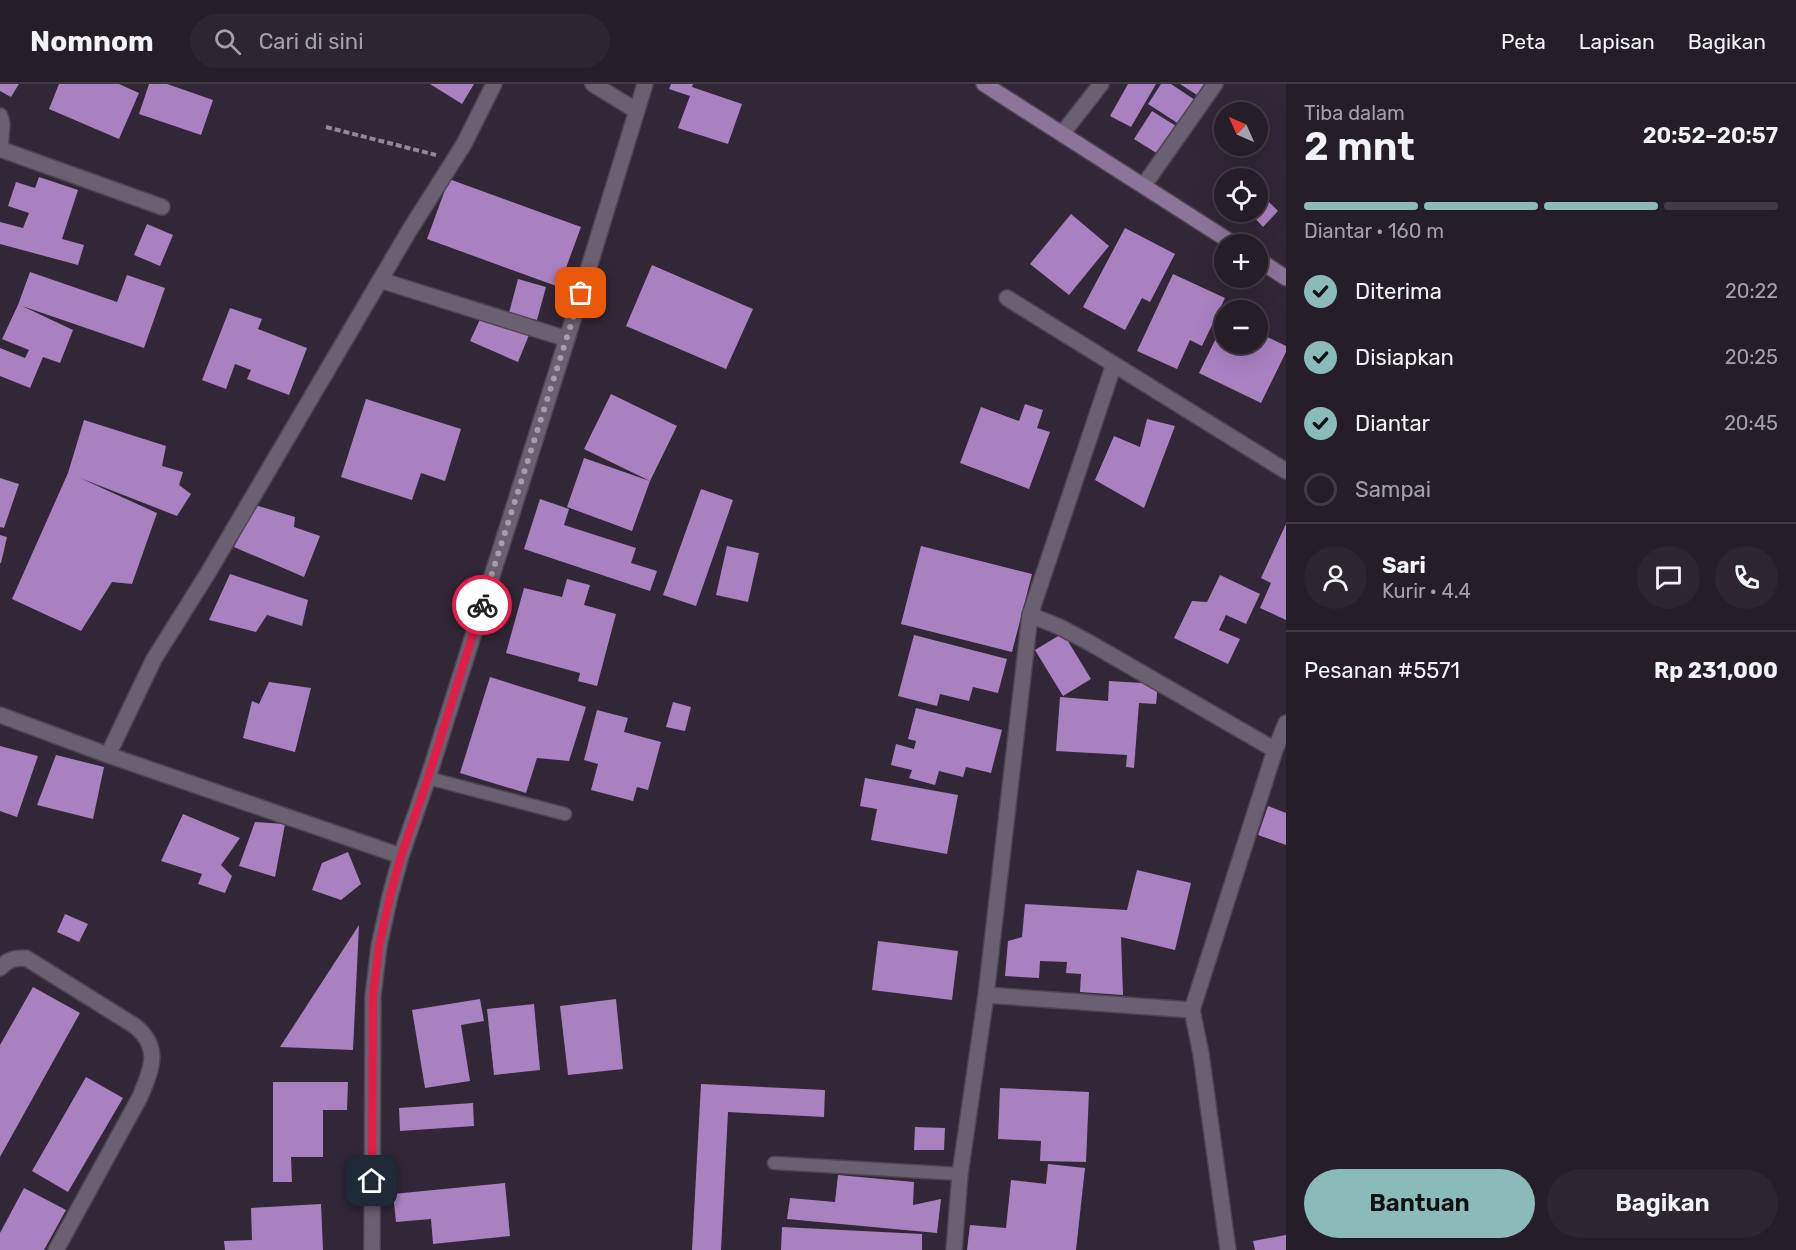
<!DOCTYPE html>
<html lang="id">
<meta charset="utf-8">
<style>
:root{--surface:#251d28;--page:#2d2630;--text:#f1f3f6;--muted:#a3a2a8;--line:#423b45;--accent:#8bbbb9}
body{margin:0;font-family:Rubik,sans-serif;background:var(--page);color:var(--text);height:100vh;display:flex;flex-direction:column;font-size:22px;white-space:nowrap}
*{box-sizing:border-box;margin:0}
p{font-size:20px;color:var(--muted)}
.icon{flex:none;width:33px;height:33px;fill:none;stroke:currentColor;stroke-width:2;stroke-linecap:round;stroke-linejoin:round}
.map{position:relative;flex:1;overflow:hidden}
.panel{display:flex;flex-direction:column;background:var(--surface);width:510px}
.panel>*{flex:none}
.needle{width:39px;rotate:315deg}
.buttons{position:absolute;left:1214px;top:18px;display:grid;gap:12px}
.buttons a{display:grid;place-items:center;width:54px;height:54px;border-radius:50%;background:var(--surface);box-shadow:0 6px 24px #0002,0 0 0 2px var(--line);font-size:30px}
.pin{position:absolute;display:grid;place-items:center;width:51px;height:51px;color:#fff;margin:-26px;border-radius:12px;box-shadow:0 3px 9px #0006}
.courier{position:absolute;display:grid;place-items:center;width:60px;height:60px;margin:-30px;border:4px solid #e11d48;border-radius:50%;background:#fff;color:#222;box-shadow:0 2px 8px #0007}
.headline em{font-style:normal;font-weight:600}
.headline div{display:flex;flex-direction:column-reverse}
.headline{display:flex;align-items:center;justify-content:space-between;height:102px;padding:0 18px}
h1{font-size:39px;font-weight:600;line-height:45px}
.bar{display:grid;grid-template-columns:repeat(4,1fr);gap:9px 6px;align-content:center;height:72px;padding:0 18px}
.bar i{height:8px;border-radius:4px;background:var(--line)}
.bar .current{background:var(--accent)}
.bar p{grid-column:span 4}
.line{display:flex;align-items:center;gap:15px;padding:0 18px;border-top:2px solid var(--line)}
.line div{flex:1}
.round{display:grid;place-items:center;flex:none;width:63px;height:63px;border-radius:32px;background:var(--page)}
ol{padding:0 18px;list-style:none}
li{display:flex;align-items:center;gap:18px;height:66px}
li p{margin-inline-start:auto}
li .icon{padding:6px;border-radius:50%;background:var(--accent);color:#111;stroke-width:4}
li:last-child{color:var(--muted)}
li i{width:33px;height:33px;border:3px solid var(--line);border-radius:50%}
.cta{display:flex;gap:12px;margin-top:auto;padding:12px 18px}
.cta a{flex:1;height:69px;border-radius:36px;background:var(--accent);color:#111;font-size:24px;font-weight:600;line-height:69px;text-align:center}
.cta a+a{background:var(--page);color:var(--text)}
header{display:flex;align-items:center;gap:36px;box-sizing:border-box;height:84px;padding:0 30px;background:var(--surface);border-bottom:2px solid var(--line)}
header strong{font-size:28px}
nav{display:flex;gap:33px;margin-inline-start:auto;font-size:21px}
.search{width:420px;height:54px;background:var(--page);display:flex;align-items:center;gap:15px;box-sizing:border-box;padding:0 21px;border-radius:33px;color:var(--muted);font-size:22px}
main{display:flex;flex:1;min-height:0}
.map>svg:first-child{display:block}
.building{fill:#a981c0}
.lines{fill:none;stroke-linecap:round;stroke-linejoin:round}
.service-casing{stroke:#4e4552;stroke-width:15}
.minor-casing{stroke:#4e4552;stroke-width:18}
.secondary-casing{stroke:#4e4552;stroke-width:18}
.path{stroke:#918a96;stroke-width:4;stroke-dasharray:6 3;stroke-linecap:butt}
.service{stroke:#6a6071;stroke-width:12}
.minor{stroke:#6a6071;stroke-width:15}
.secondary{stroke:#8c749a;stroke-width:15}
.done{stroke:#a59da9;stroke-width:6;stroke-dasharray:0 10.8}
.route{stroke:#e11d48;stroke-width:8}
</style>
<header>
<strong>Nomnom</strong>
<div class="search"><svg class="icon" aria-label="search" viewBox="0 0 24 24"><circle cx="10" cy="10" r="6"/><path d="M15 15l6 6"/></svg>Cari di sini</div>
<nav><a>Peta</a><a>Lapisan</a><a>Bagikan</a></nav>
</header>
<main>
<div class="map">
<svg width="1286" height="1166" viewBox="0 0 1286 1166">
<rect width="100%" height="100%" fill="#312736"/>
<path class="building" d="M0,0H19L11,13L0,7Z
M59,0H119L139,9L119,55L49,25Z
M149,0H167L213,16L201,51L139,30Z
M430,0H474L462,20Z
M671,0H693L692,3L742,20L728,60L678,44L690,12L669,5Z
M1128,0H1156L1131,43L1110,32Z
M1161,0H1171L1195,16L1179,40L1148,20Z
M1180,0H1204L1197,11Z
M1152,27L1176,42L1158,70L1134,55Z
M39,93L78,106L62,155L84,161L78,181L0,160V138L23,144L29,129L8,122L16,98L35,104Z
M449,95L581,143L559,203L427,155Z
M1267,116L1278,127L1263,143L1252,131Z
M1071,130L1109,162L1069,211L1030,180Z
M147,140L173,151L160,182L134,171Z
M1125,144L1175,170L1150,218L1142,214L1125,246L1083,223Z
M652,181L753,225L726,285L626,242Z
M30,188L117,218L127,191L165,204L144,264L22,222L73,246L60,279L43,273L30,304L0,292V264L25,274L29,266L2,255L18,221Z
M1173,190L1225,214L1202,262L1190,256L1177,285L1137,267Z
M518,195L546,203L537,236L509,229Z
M230,224L262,235L258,245L307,264L289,311L247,295L251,286L235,280L226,305L202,296Z
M482,231L529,251L518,278L470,257Z
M1224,238V260H1257V248L1286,262V268L1261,319L1199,289Z
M611,310L677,342L650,397L632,447L567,423L584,374L650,397L584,365Z
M366,315L461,345L445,397L421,389L412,416L341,393Z
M1025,320L1043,326L1037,344L1050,348L1029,405L960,379L981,323L1019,337Z
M1147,335L1175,342L1144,424L1095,396L1114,352L1140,363Z
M84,336L166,362L162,382L183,388L179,401L191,410L177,432L80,394L157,429L132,500L112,498L81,547L12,515L68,389Z
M0,394L19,400L4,444L0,443Z
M701,405L733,416L696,522L663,511Z
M540,415L569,425L564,441L636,464L631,479L657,487L650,507L524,465Z
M255,421L295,433L294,443L320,452L304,493L234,463Z
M1286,440V536L1260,524L1271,499L1261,494Z
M0,451L7,453L1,479H0Z
M727,462L759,469L748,518L716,511Z
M921,462L1032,490L1012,568L901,540Z
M230,490L308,516L302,542L267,531L256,548L209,536Z
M1220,491L1260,510L1246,540L1226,531L1219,546L1240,555L1228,580L1174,554L1192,517L1207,518Z
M567,495L590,501L584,521L616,530L597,602L578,597L580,589L506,569L524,504L562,513Z
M1063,549L1091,595L1063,612L1035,566Z
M914,551L1007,575L998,609L973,603L969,617L940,610L937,622L898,612Z
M490,593L586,623L569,677L537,674L526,709L460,689Z
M1109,597L1158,600L1156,620L1139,619L1134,684L1126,683L1127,671L1056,667L1060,613L1108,617Z
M269,598L311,604L295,668L243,654L252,617L259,620Z
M673,618L691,623L685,647L666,643Z
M916,624L1002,646L991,689L966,683L963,693L939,687L935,701L909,694L912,686L891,681L896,660L914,665L916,657L908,655Z
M597,626L628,634L624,648L661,658L648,706L637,703L633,717L591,706L598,680L584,676Z
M0,662L38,672L17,733L0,727Z
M56,671L104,683L93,735L37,721Z
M865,694L958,711L947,770L871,756L877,725L860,722Z
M1268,722L1286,729V761L1258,751Z
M183,730L240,754L221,781L232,792L225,809L198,800L202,790L161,777Z
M255,738L285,740L275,793L239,782Z
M348,768L361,800L341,816L312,806L322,779Z
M1137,786L1191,799L1175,866L1121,853L1123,911L1080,908L1081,890L1066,889L1067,878L1040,877L1039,894L1005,892L1008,857L1022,853L1025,820L1127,826Z
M65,830L88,840L79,858L57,848Z
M359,841L353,966L280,963Z
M878,857L958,867L952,916L872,906Z
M33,903L80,929L0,1073V961Z
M480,915L484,937L461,941L470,997L425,1004L412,926Z
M616,915L623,985L568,991L560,922Z
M534,920L540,986L494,991L487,925Z
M86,993L123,1014L68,1108L32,1087Z
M273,998H348L347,1026H323V1073H291L292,1098H273Z
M701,1000L825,1006L824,1033L728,1028L721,1166H692Z
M1000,1004L1089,1008L1086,1078L1040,1077L1041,1057L998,1055Z
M473,1019L474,1042L400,1047L399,1024Z
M915,1043L945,1044L944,1066H914Z
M1048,1080L1085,1084L1076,1166H967L970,1141L1006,1144L1011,1096L1046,1100Z
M838,1091L914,1098L913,1121L941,1115L937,1149L787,1135L790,1114L835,1118Z
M505,1099L510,1152L433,1160L431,1135L396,1138L393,1110Z
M24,1104L66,1126L44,1166H0V1149Z
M321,1120L323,1166H225L224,1157L252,1156L251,1124Z
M782,1143L922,1150V1166H781Z
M1286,1151V1166H1255L1253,1157Z"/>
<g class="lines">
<g class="service-casing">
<path id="service" d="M428,694L565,730
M774,1079L960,1090"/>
</g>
<g class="minor-casing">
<path id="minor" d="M593,0L637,27
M0,32L2,40L0,65
M1062,50L1101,0
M0,65L162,123
M1144,101L1215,0
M380,196L567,255
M1007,214L1286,387
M1030,531L1060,543L1090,559L1275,666L1286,639
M0,631L108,671L401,772
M108,671L154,575L208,489L409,147L464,60L494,0
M0,884C8,875 15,874 26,874L135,942C162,964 151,986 140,1013L56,1166
M986,911L1192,926L1201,970L1228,1166
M1192,926L1275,666
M372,1166L373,912L379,862L390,812L401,772L428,694L567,255L645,0
M954,1166L960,1090L986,911L1030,531L1114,280"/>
</g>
<g class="secondary-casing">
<path id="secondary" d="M984,0L1234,160
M1257,175L1286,194"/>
</g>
<path class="path" d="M326,43L436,71"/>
<use href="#service" class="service"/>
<use href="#minor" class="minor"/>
<use href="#secondary" class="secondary"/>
</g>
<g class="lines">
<path class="done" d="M482,521L581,209"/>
<path class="route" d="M372,1097L373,912L379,862L390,812L401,772L428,694L482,521"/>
</g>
</svg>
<div class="buttons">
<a><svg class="needle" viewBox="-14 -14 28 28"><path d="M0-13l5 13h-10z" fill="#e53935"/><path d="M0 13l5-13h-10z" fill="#a3a2a8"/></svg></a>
<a><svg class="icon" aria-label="locate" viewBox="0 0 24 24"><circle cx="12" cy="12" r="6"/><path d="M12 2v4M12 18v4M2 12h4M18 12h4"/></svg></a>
<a>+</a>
<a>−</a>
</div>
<div class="pin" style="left:581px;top:209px;background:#ea580c"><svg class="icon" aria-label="bag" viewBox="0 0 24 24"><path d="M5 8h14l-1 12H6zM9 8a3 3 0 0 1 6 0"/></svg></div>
<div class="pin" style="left:372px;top:1097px;background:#1f2937"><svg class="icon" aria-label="home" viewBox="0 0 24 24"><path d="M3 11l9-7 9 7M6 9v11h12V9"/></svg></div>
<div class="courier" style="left:482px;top:521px"><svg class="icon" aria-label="bike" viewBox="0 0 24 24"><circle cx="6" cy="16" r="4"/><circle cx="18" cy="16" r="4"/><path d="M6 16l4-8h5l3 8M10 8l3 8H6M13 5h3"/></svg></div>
</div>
<section class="panel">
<div class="headline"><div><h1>2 mnt</h1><p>Tiba dalam</p></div><em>20:52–20:57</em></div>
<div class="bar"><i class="current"></i><i class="current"></i><i class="current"></i><i></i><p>Diantar · 160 m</p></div>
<ol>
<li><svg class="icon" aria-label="check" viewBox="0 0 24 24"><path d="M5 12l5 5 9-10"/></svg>Diterima<p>20:22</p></li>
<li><svg class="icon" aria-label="check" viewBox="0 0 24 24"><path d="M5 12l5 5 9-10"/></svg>Disiapkan<p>20:25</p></li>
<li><svg class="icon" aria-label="check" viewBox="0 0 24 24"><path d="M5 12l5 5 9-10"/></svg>Diantar<p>20:45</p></li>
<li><i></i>Sampai</li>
</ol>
<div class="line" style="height:108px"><a class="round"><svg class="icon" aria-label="person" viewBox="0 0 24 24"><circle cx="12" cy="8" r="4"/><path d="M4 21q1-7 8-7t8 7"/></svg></a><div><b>Sari</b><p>Kurir · 4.4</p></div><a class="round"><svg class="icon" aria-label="chat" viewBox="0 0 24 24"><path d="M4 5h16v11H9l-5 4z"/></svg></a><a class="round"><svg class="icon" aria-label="phone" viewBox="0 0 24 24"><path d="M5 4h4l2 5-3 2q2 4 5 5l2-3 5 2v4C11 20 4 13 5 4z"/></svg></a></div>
<div class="line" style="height:78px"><div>Pesanan #5571</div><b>Rp 231,000</b></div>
<div class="cta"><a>Bantuan</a><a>Bagikan</a></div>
</section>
</main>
